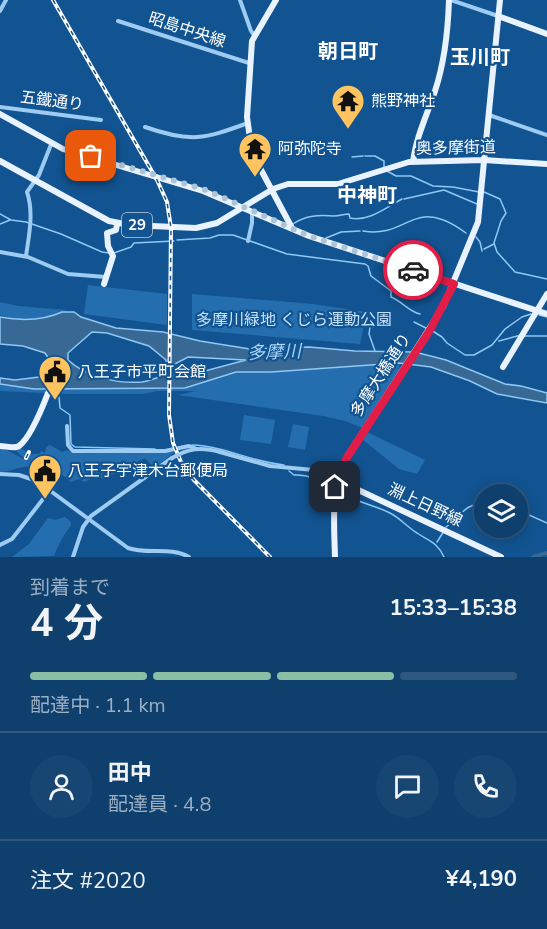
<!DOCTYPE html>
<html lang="ja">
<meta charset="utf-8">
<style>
:root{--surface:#0e3f6d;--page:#174672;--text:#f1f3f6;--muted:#9bafc2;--line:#2e5880;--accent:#8abfa5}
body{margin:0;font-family:"Nunito Sans","Noto Sans JP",sans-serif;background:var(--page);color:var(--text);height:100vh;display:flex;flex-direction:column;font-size:22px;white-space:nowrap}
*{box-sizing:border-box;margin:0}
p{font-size:20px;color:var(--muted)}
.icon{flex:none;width:33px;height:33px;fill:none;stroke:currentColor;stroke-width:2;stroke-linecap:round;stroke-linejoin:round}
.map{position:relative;height:557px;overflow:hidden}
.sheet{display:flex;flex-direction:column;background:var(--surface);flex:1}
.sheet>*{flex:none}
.tools{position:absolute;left:474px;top:484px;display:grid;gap:12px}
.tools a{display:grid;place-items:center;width:54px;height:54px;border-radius:50%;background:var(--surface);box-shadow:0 3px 15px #0003,0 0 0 2px var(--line);font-size:30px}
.pin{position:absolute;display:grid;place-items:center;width:51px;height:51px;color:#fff;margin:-26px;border-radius:12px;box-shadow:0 3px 9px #0006}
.courier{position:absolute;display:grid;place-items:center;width:60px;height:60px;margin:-30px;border:4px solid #e11d48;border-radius:50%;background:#fff;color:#222;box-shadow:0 2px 8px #0007}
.summary em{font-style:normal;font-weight:700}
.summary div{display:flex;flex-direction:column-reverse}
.summary{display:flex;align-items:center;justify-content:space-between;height:102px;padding:0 30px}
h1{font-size:39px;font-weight:700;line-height:45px}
.bar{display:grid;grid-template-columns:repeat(4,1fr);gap:9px 6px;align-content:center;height:72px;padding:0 30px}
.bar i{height:8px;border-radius:4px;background:var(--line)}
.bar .current{background:var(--accent)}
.bar p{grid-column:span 4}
.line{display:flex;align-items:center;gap:15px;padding:0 30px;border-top:2px solid var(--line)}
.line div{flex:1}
.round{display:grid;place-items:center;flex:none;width:63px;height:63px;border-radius:32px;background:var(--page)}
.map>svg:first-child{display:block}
.green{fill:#246eb0}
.water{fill:#386894;stroke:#8fc7f5;stroke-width:1.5;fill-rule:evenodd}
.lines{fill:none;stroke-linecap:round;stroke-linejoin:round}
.stream{stroke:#8fc7f5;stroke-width:1.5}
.river{stroke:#386894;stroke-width:4}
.minor{stroke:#9ecbf2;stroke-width:4}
.major{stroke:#e9f3ff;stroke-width:6}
.rail-casing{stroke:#fff;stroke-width:4}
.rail{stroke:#125491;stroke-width:1.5;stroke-dasharray:4.5;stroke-linecap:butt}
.minor-bridge{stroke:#9ecbf2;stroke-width:4}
.done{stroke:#acc3d8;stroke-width:6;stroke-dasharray:0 10.8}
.route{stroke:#e11d48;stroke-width:8}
.labels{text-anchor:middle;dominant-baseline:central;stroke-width:4.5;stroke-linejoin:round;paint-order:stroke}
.shield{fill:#125491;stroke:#b8ccde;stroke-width:1.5}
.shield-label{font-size:15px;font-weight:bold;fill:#fff}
.street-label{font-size:16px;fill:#fff;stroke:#125491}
.poi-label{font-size:16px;fill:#fff;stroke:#125491;text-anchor:start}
.park-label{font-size:16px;fill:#c5e3fd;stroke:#125491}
.water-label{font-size:18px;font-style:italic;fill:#aad5f9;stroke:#125491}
.quarter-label{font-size:20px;font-weight:bold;fill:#fff;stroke:#125491}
</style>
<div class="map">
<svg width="547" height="557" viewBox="0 0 547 557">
<rect width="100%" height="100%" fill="#125491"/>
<path class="green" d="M88,285L167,294V325L84,314Z
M192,294L313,304L367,312L360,344L192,330Z
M0,302L18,306L66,310C41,321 26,323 0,315Z
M399,363L400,372L363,428L345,421L323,416L178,395L196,391H157L143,394H69L0,391V384L34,389L185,388L236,372H271Z
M244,415L275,420L271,444L240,440Z
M293,424L309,427L305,450L288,447Z
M367,432L425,460L417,474L399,469L362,439Z
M50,445L62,452L67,450L73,452H171L174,453L154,468L145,458L103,479L97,476L84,482L79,479L71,482L49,464C40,466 32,466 24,467C15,468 10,472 0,472V449H5L27,461L14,449L20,448L31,454H39L41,451L45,453L46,447Z
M65,517L71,522V525C64,535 59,543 54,556L12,557L29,544L48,518L55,520Z"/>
<path class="water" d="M62,312H74L81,317L116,328L163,332L200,341L250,349L309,347L355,351L415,352L446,360L505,384L521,386L547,393V403L497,394L470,381L431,367L399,363L271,372H236L185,388L34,389L0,384V378L15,380L47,376L44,368L49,359L45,353L23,346L0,344V317C21,321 42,321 62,312ZM92,332L107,333L149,346L166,360V375C158,377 150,381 142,382C118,384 86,377 68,360V353ZM188,357L246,360L190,375H171V366Z"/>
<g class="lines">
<path class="stream" d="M365,156H367
M368,156H375L384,161V167
M352,157L363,156
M387,171L396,176H411L433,186L453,187L479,192
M484,192L500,199L506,213L501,221L494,243L497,252L515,272L547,279
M404,199L444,190L477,204
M0,214L11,220L26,222L61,234L102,252L109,253
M0,224L10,220
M293,224C306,215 319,215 334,216C339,216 344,214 349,214L350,218C369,222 387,207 402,199
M363,231C408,239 414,194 466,233
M476,237L480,242L482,251
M326,238L341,232L360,231
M177,240L210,238L219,235H233L287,254L365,264L368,266L371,276L391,291V297C403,302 408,311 420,314
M484,249L494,244
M114,253L131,247L134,243L174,241
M372,313L369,334L375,351
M539,315L547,317
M414,322L426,328
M431,330L442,337L447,343L465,355H474L492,345L505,329L522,317L531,314
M525,336H547
M499,341L521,335
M59,397L60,408L70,415L71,444L75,447L155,449
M192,445C224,446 252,462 284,465
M289,471L294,475C308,474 321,480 333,488
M338,491C357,503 372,504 390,513C400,518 407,527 417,533C429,541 438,543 444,557
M518,510L547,523
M446,527C458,518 468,501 484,504
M437,542L444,531"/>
<path class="river" d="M533,557L547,553"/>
<path class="minor" d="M240,0L251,31L254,35
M451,0L498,16
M0,11L6,0
M118,21L249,63
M0,107L101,120
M489,115L547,135
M145,127C191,143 204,139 248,123
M248,241L252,223V212
M0,252L28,257L68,274L106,277
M26,256C29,235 34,213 27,192L39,175L52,142
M67,426L68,445L73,451H165L189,446L197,449
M220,452L270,466L314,470L337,480
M0,474L19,475L37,481L128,548C148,555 170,546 189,557
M0,545L12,539L50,490
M73,557L83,527L91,516L172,458"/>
<path class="major" d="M276,0L252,41L247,117L252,153L292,228
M498,16L547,34
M0,114L63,149L203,191L309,236L547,314
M0,161L109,221L130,225L196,228L217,223L273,189L288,184H338L409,162L484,160L547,164
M413,162C416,137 427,115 435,91C445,61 448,31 449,0
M104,284L113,256L108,246L107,233L116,230L117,224
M503,367L547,294
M0,446C6,446 15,449 19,446C30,438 43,406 48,393
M348,455L443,307L478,222L500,0
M337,480L501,557
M335,557C334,519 330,488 349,453"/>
<g class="rail-casing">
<path id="rail" d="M53,0L157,180L167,202L171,228L169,415L173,443L181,462L194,480L270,557
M26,458L29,452"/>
</g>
<use href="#rail" class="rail"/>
<path class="minor-bridge" d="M172,458C189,448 201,447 220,452"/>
</g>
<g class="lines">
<path class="done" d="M91,156L206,190L309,236L413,270"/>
<path class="route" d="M335,487L346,459L430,330L454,284L413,270"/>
</g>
<defs>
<g id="temple-pin" transform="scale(1.725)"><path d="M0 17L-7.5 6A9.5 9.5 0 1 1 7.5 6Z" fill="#ffc35f" stroke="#125491"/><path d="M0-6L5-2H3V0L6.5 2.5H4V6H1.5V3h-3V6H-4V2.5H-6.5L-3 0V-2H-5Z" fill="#111"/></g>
<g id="civic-pin" transform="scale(1.725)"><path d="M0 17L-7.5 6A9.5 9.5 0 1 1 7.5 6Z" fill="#ffc35f" stroke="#125491"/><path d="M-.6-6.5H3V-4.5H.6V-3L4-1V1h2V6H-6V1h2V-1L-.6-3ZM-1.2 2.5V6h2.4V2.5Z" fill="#111"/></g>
</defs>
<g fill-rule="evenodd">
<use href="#temple-pin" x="348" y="101"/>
<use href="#temple-pin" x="255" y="149"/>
<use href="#civic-pin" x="55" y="372"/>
<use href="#civic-pin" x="45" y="471"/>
</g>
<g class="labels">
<rect class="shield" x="122" y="213" width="30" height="24" rx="4.5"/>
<g class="shield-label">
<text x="137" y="225">29</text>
</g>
<g class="street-label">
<text transform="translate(187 30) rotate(18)">昭島中央線</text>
<text transform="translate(52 101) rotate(7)">五鐵通り</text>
<text transform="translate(456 148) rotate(-1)">奥多摩街道</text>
<text transform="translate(381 375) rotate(-57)">多摩大橋通り</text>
<text transform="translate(425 505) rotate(25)">淵上日野線</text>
</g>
<g class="poi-label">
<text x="371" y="101">熊野神社</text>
<text x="278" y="149">阿弥陀寺</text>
<text x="78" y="372">八王子市平町会館</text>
<text x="68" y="471">八王子宇津木台郵便局</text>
</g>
<g class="park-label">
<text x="294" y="320">多摩川緑地 くじら運動公園</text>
</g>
<g class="water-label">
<text transform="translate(274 352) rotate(-2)">多摩川</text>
</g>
<g class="quarter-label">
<text x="348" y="51">朝日町</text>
<text x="480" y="57">玉川町</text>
<text x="367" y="195">中神町</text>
</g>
</g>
</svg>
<div class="tools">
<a><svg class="icon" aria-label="layers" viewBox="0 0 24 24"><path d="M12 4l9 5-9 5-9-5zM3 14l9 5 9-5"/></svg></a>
</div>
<div class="pin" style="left:91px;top:156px;background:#ea580c"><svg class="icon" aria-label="bag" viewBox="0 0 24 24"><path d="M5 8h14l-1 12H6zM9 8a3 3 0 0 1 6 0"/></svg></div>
<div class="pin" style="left:335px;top:487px;background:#1f2937"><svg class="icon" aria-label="home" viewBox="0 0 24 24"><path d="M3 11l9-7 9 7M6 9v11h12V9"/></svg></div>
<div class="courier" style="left:413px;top:270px"><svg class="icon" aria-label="car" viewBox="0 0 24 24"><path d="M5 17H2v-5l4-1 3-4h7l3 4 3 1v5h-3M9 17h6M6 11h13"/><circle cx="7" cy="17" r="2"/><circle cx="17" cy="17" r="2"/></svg></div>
</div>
<section class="sheet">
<div class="summary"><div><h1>4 分</h1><p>到着まで</p></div><em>15:33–15:38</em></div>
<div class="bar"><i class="current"></i><i class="current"></i><i class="current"></i><i></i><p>配達中 · 1.1 km</p></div>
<div class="line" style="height:108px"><a class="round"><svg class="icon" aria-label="person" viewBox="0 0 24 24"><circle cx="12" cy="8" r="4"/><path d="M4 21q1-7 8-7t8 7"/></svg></a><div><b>田中</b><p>配達員 · 4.8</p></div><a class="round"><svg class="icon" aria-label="chat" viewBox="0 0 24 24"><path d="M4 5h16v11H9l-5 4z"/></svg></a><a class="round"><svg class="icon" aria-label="phone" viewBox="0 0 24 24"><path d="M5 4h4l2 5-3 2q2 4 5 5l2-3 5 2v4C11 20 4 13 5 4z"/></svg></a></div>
<div class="line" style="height:78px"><div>注文 #2020</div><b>¥4,190</b></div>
</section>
